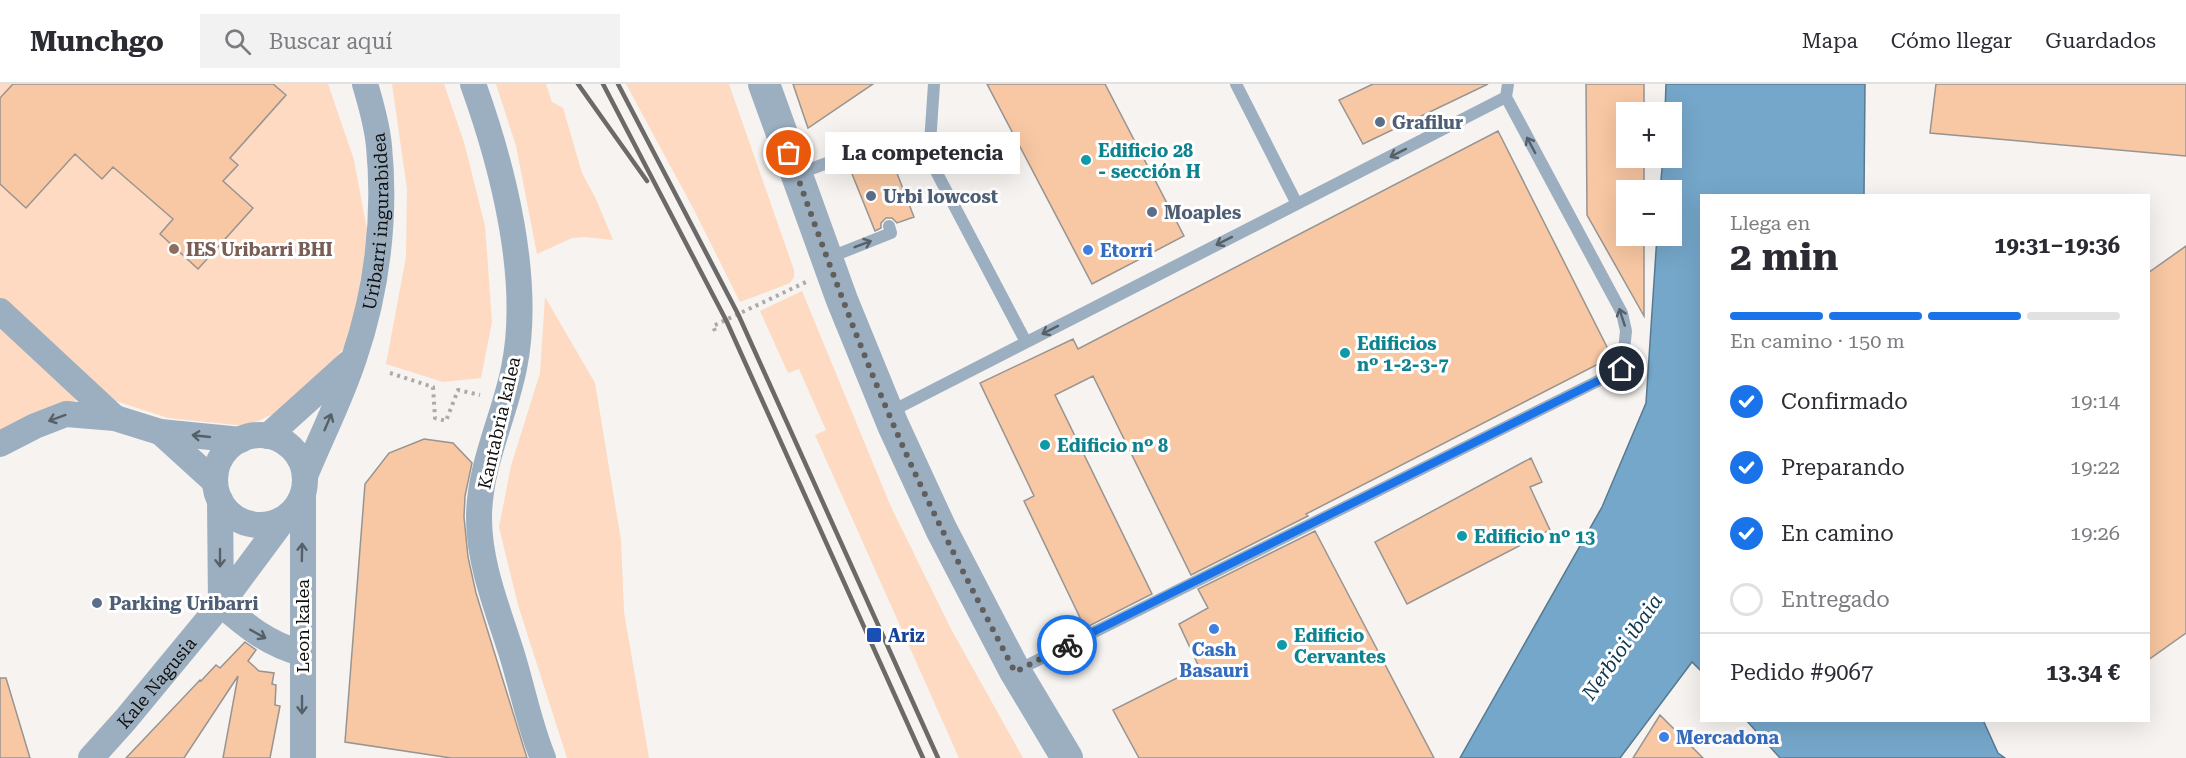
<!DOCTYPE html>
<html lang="es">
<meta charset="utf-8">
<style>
:root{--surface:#fff;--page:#f2f2f3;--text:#2b2b33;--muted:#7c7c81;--line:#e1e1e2;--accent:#1a73e8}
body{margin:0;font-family:"Roboto Serif",serif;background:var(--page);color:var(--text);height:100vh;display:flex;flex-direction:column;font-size:22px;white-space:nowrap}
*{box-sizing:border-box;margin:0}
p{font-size:20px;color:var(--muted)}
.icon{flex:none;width:33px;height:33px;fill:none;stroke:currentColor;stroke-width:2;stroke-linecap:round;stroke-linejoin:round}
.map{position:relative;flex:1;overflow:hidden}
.sheet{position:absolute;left:1700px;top:110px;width:450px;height:528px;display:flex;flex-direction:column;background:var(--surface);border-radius:0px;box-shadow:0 6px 24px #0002}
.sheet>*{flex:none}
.controls{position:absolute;left:1616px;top:18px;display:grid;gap:12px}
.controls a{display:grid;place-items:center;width:66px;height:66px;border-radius:0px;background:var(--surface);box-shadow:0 6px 24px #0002;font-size:30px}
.pin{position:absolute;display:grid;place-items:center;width:51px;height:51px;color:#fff;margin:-26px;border:3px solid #fff;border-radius:50%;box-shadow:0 2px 6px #0007}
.courier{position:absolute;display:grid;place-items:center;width:60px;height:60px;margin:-30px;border:4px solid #1a73e8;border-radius:50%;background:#fff;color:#222;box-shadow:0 2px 8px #0007}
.bubble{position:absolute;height:42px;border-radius:0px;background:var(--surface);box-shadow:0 6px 24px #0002;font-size:20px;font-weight:700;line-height:42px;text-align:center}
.overview em{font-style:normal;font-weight:700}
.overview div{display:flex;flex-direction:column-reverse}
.overview{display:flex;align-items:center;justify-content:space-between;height:102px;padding:0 30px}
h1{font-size:39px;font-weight:700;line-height:45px}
.bar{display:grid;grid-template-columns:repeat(4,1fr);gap:9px 6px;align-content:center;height:72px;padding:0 30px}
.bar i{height:8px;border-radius:4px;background:var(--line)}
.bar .selected{background:var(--accent)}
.bar p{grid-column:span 4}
.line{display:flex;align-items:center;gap:15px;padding:0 30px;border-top:2px solid var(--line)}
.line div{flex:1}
ol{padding:0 30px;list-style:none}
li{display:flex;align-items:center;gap:18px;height:66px}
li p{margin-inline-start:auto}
li .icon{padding:6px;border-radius:50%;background:var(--accent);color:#fff;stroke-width:4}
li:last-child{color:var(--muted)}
li i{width:33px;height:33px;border:3px solid var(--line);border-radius:50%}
header{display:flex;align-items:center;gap:36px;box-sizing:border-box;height:84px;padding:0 30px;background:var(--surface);border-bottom:2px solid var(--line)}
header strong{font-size:28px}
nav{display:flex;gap:33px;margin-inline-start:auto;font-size:21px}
.search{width:420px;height:54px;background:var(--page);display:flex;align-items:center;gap:15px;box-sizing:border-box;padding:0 21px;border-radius:0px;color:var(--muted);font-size:22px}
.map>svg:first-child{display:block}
.green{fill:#fddac1}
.water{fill:#75a7ca;stroke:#577a92;stroke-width:1.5}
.building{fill:#f8c7a3;stroke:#989491;stroke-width:1.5}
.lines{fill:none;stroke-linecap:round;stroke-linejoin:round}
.path{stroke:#acaaa7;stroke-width:4;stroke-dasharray:3 4.5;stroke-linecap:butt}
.service{stroke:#9cafc1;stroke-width:12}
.minor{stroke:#9cafc1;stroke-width:26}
.tertiary{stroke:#9cafc1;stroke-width:32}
.rail{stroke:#6c6a68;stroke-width:4.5}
.oneway{stroke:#566068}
.done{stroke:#615f5e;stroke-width:6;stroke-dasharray:0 10.8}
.route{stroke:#1a73e8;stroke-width:8}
.service-dot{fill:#5c6f8a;stroke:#fff;stroke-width:2}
.culture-dot{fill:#0f9aa8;stroke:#fff;stroke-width:2}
.education-dot{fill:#8d6e63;stroke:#fff;stroke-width:2}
.shop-dot{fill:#3f7fe0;stroke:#fff;stroke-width:2}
.transit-dot{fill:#1a4fb4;stroke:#fff;stroke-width:2}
.labels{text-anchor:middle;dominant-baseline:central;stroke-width:6;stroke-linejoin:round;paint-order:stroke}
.service-label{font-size:18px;font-weight:bold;fill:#4e5e75;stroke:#fff;text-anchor:start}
.culture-label{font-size:18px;font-weight:bold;fill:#0d838f;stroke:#fff;text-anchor:start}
.street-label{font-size:18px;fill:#11100f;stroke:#fff}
.education-label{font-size:18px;font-weight:bold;fill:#785e54;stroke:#fff;text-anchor:start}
.shop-label{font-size:18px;font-weight:bold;fill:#366cbe;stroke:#fff;text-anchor:start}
.transit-label{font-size:18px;font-weight:bold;fill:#164399;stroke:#fff;text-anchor:start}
.water-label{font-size:20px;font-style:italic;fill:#0c354e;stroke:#fff}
</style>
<header>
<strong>Munchgo</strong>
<div class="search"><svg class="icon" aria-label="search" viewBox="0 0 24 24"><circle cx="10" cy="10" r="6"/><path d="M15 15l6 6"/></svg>Buscar aquí</div>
<nav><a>Mapa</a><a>Cómo llegar</a><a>Guardados</a></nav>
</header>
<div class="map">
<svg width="2186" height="674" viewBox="0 0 2186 674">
<rect width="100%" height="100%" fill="#f6f3f0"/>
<path class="green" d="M0,0H328L354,76L368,151L350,255L303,317L246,342L168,334L91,309L0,352Z
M392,0H444L464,58L485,142L492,238L481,294L443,298L386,280L406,173L407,105Z
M496,0H546L552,18L563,24L582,89L596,115L613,156L585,153L572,154L537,170L516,62Z
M626,0H729L794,186V193L790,199L740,218L693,124Z
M802,207L891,423L951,545L1023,674H959L815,351L826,346L799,285L788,289L760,227Z
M545,213L595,299L621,456L624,528L649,674H567L518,521L499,443L511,382L540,289Z"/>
<path class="water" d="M1666,0H1865L1864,111H1701V587L1692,578L1620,674H1460L1602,423L1646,319L1657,152H1671V106H1660L1663,74H1671V28H1665Z
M1746,636H1983L1998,669L2005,674H1780Z"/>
<path class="building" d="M13,0H273L286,11L230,74L238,81L223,97L253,124L198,185L160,150L173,135L113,83L102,95L75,70L26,124L0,100V14Z
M793,0H873L808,44Z
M987,0H1105L1184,152L1092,200Z
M1373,0H1488L1363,60L1339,16Z
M1586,0H1644V28H1626V74H1644V106H1626V152H1644V232L1587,131Z
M1936,0H2186V72L1930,49Z
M1498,47L1612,273L1306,430L1308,432L1191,491L1093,292L1055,311L1152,510L1085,544L1024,417L1034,412L980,299L1073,255L1078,265Z
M886,61L914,133L897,139L892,134H886L881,139V144L875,147L848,80L857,77L864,78L869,72V68Z
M2186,162V549L2148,576V189Z
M424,355L453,359L472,379L465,412L464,433L468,473L476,509L527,674H451L345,658L365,400L389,369Z
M1531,374L1542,398L1530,403L1550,446L1407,520L1375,458Z
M1315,447L1434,674H1139L1113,626L1199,583L1179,540L1208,524L1198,505Z
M245,558L256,566L248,577L259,587L274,589L272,600L276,601L275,621L280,622L270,674H223L238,592L184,674H126L200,596L201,597L216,581L220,584Z
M0,594H6L30,674H0Z
M1660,631L1703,674H1633Z"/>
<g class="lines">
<path class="path" d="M715,247L713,242L806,198
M390,289L433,303L435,334L446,337L458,306L480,311"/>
<path class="service" d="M934,0L929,74L1026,258
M1236,0L1297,120
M797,90L860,67L861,70
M828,174L891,149L889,142
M890,328L1506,13
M1016,587L1622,285L1626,247L1622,229L1506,13L1508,0"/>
<g class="minor">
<path d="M473,0C503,83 532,196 514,284C504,334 479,382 479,434C479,482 499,528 513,574C523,607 530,643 543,674"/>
<path d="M0,227L115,334"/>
<path d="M160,348L215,398"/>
<circle cx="260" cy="396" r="45"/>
<path d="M268,352L349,279"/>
<path d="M0,360L35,342L66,330L115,334L160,348L241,356"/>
<path id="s1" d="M305,392C321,353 341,314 354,274C377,207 386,133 379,62C377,41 371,20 365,0"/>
<path d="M220,416L221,520L284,435"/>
<path id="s2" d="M91,674L126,635L221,520C246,542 268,560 301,569"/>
<path d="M303,674V411"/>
</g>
<path class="tertiary" d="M764,0L842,216L893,341L941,445L1015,587L1067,674"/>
<path class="rail" d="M578,0L647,97
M603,0L726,236L923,674
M618,0L738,230L938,674"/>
</g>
<defs><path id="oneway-shaft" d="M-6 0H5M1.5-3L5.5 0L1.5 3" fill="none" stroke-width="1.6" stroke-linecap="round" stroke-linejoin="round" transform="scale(1.5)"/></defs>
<g class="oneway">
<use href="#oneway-shaft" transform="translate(1531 61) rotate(-118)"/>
<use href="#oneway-shaft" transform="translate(1398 69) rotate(153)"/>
<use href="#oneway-shaft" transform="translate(1224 157) rotate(153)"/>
<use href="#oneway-shaft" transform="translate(863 160) rotate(-21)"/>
<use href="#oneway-shaft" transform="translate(1622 233) rotate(-108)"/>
<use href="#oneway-shaft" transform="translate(1050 246) rotate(153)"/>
<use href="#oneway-shaft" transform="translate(57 334) rotate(160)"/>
<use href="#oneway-shaft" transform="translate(328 338) rotate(-67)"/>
<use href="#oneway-shaft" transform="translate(201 352) rotate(-174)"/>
<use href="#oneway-shaft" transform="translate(302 468) rotate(-89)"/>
<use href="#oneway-shaft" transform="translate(220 474) rotate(90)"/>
<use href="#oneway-shaft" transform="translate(258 550) rotate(29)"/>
<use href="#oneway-shaft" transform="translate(302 621) rotate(90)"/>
</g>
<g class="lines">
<path class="done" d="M789,69C822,161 855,252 894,342C930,426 973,507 1015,588L1067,561"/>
<path class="route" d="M1067,561L1622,285"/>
</g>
<g class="service-dot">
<circle cx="1380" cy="38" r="6"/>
<circle cx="871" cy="112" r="6"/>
<circle cx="1152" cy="128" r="6"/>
<circle cx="97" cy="519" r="6"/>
</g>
<g class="culture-dot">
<circle cx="1086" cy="76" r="6"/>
<circle cx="1345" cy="269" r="6"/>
<circle cx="1045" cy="361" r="6"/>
<circle cx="1462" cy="452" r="6"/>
<circle cx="1282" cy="561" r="6"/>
</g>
<circle class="education-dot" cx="174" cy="165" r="6"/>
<g class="shop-dot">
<circle cx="1088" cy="166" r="6"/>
<circle cx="1214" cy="545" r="6"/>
<circle cx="1664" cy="653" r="6"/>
</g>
<rect class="transit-dot" x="866" y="543" width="16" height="16" rx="3"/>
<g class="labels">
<g class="service-label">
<text x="1392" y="38">Grafilur</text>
<text x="883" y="112">Urbi lowcost</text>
<text x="1164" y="128">Moaples</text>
<text x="109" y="519">Parking Uribarri</text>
</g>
<g class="culture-label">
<text x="1098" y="66">Edificio 28<tspan x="1098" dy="21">- sección H</tspan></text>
<text x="1357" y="259">Edificios<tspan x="1357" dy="21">nº 1-2-3-7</tspan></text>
<text x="1057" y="361">Edificio nº 8</text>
<text x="1474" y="452">Edificio nº 13</text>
<text x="1294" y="551">Edificio<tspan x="1294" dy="21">Cervantes</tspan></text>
</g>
<g class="street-label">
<text stroke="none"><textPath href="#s1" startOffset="267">Uribarri ingurabidea</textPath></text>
<text transform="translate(499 339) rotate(-77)">Kantabria kalea</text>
<text transform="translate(302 542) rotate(-90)">Leon kalea</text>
<text stroke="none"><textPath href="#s2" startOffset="100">Kale Nagusia</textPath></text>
</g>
<g class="education-label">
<text x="186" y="165">IES Uribarri BHI</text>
</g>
<g class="shop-label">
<text x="1100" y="166">Etorri</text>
<text x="1214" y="565" text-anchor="middle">Cash<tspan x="1214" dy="21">Basauri</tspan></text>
<text x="1676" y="653">Mercadona</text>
</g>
<g class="transit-label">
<text x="888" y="551">Ariz</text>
</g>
<g class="water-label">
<text transform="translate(1622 563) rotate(-55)">Nerbioi ibaia</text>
</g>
</g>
</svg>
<div class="controls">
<a>+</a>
<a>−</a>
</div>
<div class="pin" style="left:789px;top:69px;background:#ea580c"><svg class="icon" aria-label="bag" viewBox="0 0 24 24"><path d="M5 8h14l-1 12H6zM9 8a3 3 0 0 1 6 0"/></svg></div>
<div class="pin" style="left:1622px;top:285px;background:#1f2937"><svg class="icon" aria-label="home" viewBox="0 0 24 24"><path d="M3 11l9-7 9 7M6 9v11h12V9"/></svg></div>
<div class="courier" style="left:1067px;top:561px"><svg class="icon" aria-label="bike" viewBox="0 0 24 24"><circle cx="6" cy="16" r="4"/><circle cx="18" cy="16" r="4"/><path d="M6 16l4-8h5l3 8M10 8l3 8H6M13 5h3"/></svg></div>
<div class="bubble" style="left:825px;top:48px;width:195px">La competencia</div>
<section class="sheet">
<div class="overview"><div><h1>2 min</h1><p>Llega en</p></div><em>19:31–19:36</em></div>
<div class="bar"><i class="selected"></i><i class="selected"></i><i class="selected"></i><i></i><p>En camino · 150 m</p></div>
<ol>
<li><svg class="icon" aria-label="check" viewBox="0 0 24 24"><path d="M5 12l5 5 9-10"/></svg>Confirmado<p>19:14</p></li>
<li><svg class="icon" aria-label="check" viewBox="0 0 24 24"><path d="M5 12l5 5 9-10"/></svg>Preparando<p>19:22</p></li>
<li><svg class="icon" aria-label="check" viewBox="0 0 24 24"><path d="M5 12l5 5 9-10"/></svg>En camino<p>19:26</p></li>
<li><i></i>Entregado</li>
</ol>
<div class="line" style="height:78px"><div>Pedido #9067</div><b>13.34 €</b></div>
</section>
</div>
